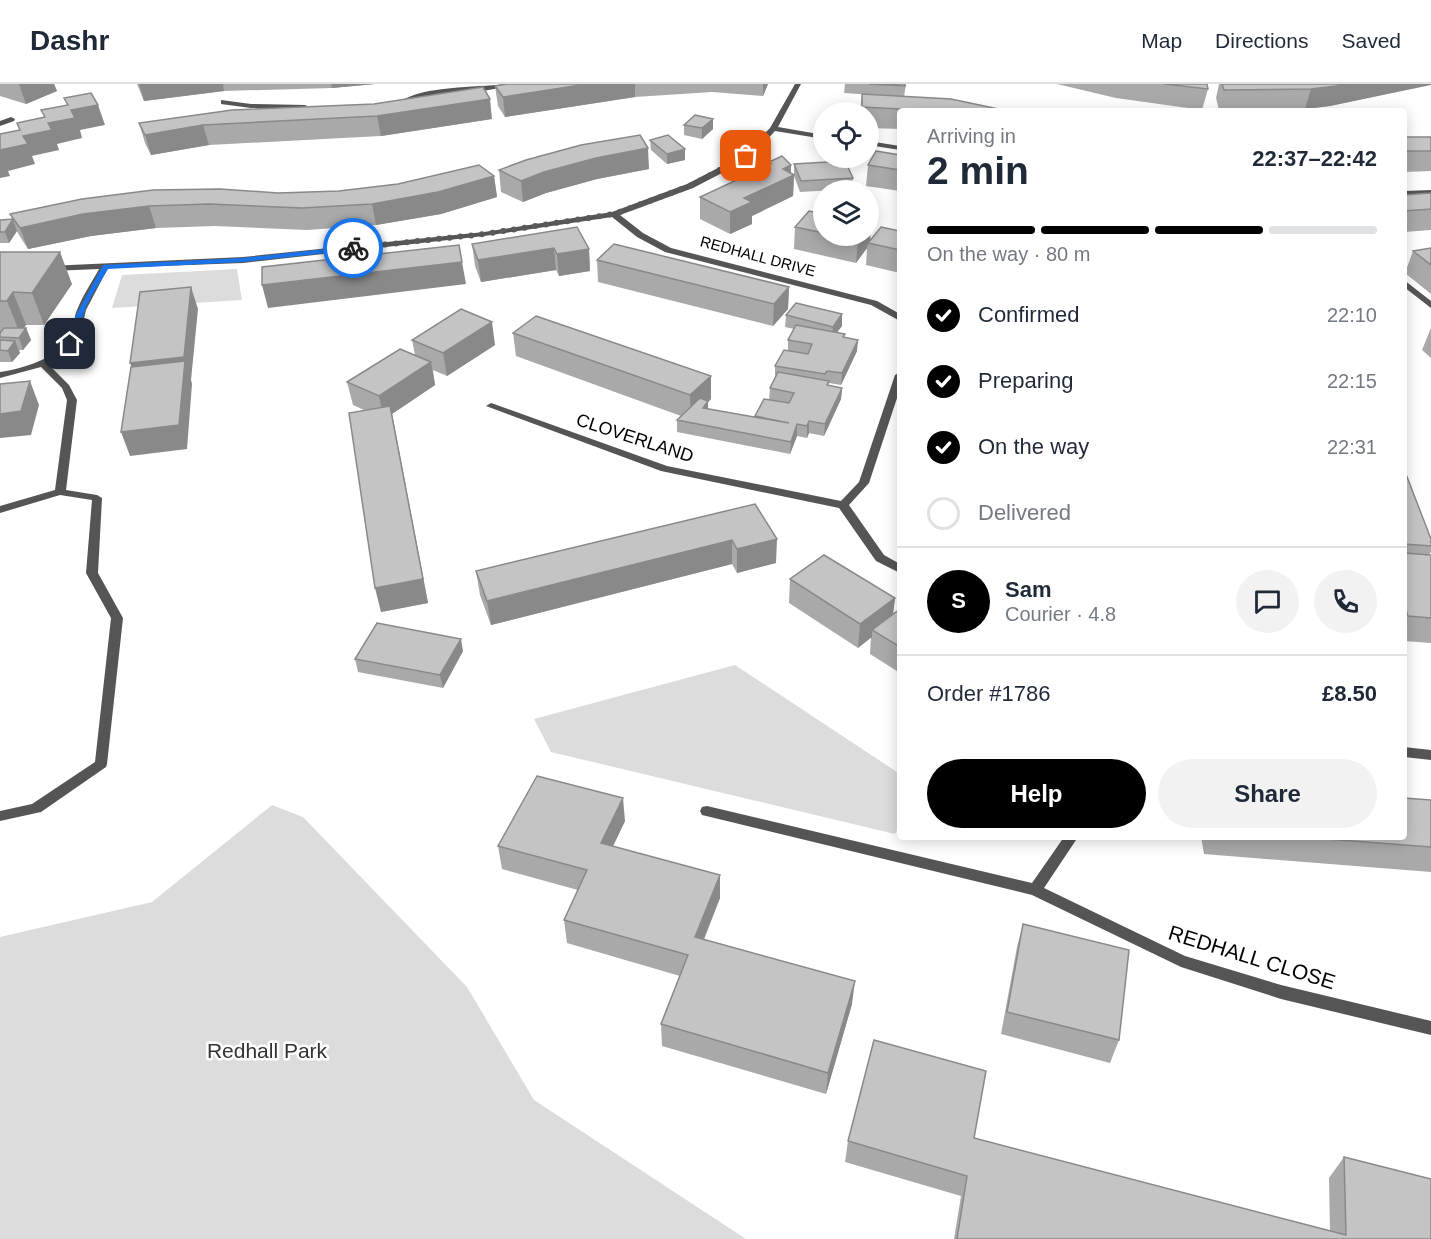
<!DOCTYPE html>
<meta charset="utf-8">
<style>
:root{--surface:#fff;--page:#f2f2f3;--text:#1f2937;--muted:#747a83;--line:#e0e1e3;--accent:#000}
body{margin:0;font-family:Arial,sans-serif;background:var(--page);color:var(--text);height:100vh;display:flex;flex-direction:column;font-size:22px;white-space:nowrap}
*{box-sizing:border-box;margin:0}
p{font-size:20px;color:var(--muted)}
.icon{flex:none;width:33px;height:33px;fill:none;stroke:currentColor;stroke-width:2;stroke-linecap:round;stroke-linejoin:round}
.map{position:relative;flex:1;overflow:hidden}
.details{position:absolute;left:897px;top:24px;width:510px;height:732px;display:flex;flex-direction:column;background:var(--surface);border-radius:6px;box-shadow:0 3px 15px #0003}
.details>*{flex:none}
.controls{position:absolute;left:813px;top:18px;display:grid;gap:12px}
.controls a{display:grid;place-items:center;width:66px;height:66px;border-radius:50%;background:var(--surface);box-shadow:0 3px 15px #0003;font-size:30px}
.pin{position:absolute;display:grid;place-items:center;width:51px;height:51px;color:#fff;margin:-26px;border-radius:12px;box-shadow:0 3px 9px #0006}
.courier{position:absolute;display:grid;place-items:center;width:60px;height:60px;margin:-30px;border:4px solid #1a73e8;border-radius:50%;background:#fff;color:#222;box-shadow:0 2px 8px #0007}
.head em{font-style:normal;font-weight:700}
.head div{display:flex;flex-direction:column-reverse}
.head{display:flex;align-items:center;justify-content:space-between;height:102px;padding:0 30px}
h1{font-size:39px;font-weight:700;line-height:45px}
.bar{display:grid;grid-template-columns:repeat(4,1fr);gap:9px 6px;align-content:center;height:72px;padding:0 30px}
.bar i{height:8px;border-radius:4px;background:var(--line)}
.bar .selected{background:var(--accent)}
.bar p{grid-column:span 4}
.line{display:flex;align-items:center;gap:15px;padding:0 30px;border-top:2px solid var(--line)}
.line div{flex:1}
.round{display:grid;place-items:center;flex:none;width:63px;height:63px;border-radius:32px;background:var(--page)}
ol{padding:0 30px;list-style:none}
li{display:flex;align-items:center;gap:18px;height:66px}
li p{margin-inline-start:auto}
li .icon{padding:6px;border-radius:50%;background:var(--accent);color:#fff;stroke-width:4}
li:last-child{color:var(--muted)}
li i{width:33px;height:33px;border:3px solid var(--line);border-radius:50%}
.button{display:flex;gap:12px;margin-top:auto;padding:12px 30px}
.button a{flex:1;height:69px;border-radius:36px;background:var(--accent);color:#fff;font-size:24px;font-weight:700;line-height:69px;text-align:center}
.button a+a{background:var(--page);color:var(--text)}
header{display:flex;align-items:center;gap:36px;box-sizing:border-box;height:84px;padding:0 30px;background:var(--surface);border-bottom:2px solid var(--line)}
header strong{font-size:28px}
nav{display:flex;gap:33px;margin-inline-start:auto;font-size:21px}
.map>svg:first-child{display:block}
.green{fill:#dcdcdc}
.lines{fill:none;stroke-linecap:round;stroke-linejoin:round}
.street{fill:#555;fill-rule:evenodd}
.wall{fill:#a9a9a9}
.shaded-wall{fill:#898989}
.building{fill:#c4c4c4;stroke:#898989;stroke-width:1.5}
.route{fill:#1a73e8}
.done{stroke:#595959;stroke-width:6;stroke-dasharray:0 10.8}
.labels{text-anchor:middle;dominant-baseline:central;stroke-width:5;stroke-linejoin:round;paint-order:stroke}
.far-street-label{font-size:15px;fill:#000;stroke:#fff}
.street-label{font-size:18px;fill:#000;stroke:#fff}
.near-street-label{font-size:21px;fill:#000;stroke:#fff}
.near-park-label{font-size:21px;fill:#333;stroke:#fff}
</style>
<header>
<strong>Dashr</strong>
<nav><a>Map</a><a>Directions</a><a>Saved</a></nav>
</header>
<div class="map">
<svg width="1431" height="1155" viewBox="0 0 1431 1155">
<rect width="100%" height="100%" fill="#fff"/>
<path class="green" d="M237,185L242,216L112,224L122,191Z
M735,581L900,690V740L895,750L551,668L534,635Z
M272,721L303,733L467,903L534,1016L746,1155H0V853L152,818Z"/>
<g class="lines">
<path class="street" d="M505,0H523L477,8L435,10L403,20L399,18C426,1 474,4 505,0Z
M795,0H801L778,43L824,51V55L775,47L749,75L693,104L620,131L643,149L671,164L877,217L900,230V237L871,221L665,168L637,153L612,133L484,152L243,179L108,184L86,226L82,244L76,256L67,267L48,280L69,301L77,316L66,406L97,411L102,414L98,489L123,534L107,680L106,683L41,728L0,737V727L32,720L95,678L111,534L86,489L92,416L60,411L0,429V422L55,406L67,316L62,304L41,283L0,294V288C26,284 64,273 73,244C75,238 74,232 77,226C83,211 92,198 99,185L52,187L49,186V182L243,173L484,148L612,128L687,100L743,71L770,44Z
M221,16L251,20L305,21L309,23L305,25L251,24L221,20Z
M11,33L15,35L14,37L0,42V37Z
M868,57L900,62V66L868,61Z
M1431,106V110L1404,111V107Z
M1404,196L1431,217V224L1404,203Z
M900,288V305L869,399L849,421L884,471L900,480V489L876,477L839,424L661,387L486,322L491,319L494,320L667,382L841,417L859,398L895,291Z
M1404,663L1431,666V676L1404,673Z
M707,722L1032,799L1064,753H1078L1044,804L1185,872L1281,901L1431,937V951L1281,915L1181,883L1032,811L702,731L700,727L702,723Z"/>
</g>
<path class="wall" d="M0,0H54L57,7L26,20L0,12Z
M137,0H375L332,4L224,7L144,17Z
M507,0H768L763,12L712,8L635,13L505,33L498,22L495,2Z
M845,0H906L904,13L844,9Z
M1057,0H1207L1208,5L1202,26L1116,14Z
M1219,0H1431L1330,22L1305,25L1219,26L1216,14Z
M862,10L1008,27H900V45L868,44V28H860Z
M232,26L492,35L381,52L209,61L151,71L145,59L139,39Z
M713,35V45L702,55L684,51V41Z
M1404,53H1431V87L1404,88Z
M650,56L685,65V76L667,80L651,66Z
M900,71V107L866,102L868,81Z
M767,79L794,90V80L853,94L852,105L800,108L794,92L793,112L752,132V140L730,150L700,135V113L767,82Z
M649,85L597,95L546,109L523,118L501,108L499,86Z
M494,92L497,113L441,130L376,141L307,146L215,142L156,144L91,152L28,165L19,151L17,147L9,159H0V136L13,135L10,130L278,109L339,107Z
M1431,109V146L1404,148V111Z
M824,130V152H868L870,157L900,147V189L866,181L867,164L856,179L794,165L795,143Z
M472,160L589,165L590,187L559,192L556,186L481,198L475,182Z
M1431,164V210L1405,189L1413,167Z
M0,168L72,200L44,241H26L24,244H26L31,256L23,266H19L20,269L12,278H0Z
M597,176L789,203L788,225L773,242L598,198Z
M842,230V242L837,248L845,254L857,267L841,301L829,299L828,301L842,304L841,315L824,352L809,349L807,354L797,352L790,370L677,348V336L681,332L516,272L513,249L711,315L708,318V325L755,333V332L769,316L770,304L775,294V282L788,267V256L794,245L785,243L786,231Z
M1431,244V274L1422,266Z
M412,256L495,261L447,292L433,286L435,301L392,330L428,519L381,528L364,326L353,321L347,298L415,271Z
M1404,385L1431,455V468L1429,471H1431V559L1404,557Z
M755,420L776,479L737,489L732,480L491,541L480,511L476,487Z
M790,495L895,514L893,530L900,525V589L870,570L871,553L858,564L789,519Z
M463,567L443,604L358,588L355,575Z
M1431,716V788L1204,770L1201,753H1404Z
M625,737L613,762L720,814L704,856L852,920L826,1010L662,962L661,940L680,892L567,859L564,836L578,806L502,785L498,762Z
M1023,840L1119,956L1110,979L1001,950L1017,863Z
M974,1054L1330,1147L1329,1094L1344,1073L1431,1155H954L961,1112L845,1078L848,1057Z"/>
<path class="shaded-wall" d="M19,0H54L57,7L26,20Z
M139,0H223L224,7L144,17Z
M331,0H375L332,4Z
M587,0H635V13L505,33L503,13Z
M763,0H768L763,12Z
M1348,0H1431V1L1330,22L1305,25L1311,5Z
M490,15L492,35L381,52L377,32Z
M98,21L105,41L80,46L82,54L57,60L59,66L32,72L35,80L8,87L10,92L0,94V66L23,52L71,26Z
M713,35V45L702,55V44Z
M203,41L209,61L151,71L145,51Z
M648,64L649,85L597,95L546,109L523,118L521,97L544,88L596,74Z
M685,65V76L667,80V70Z
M791,81V92L794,91L793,112L752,132V140L730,150V128L744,114L783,85Z
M494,92L497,113L441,130L376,141L372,120Z
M149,122L156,144L91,152L28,165L20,144L83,130Z
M13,136L17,147L9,159L5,148Z
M871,140L870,160L868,159L867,164L856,179L858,157L862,152H868V143Z
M554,164L556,186L481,198L478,176Z
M589,165L590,187L559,192L557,170Z
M60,168L72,200L44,241L32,209Z
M462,178L466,200L268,224L262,201Z
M191,203L198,225L191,296L192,300L187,365L130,372L121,348L138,302L130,279Z
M789,203L788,225L773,242L774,220Z
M13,208L26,241L20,250L7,217Z
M842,230V242L832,255L833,243Z
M492,238L495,261L447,292L443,269Z
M26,244L31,256L23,266L19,254Z
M858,256L857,267L841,301L842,289Z
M15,257L20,269L12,278L8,267Z
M431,278L435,301L392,330L428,519L381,528L375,504L384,336L379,312Z
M711,292V315L708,318V329L691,335L690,311Z
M30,297L39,321L31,351L0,354V330Z
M842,304L841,315L824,352L825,340Z
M809,337V349L807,354V342Z
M797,340V352L790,370L791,358Z
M777,455L776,479L737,489V465Z
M732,456V480L491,541L487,517Z
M895,514L892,538L872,546V553L858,564L860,540Z
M461,555L463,567L443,604L440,591Z
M623,714L625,737L603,783L601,759Z
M720,791V814L695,876V853Z
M855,897L852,920L826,1010L828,989Z"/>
<path class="building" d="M507,0H587L503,13L495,2Z
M869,0H905V2Z
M1164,0H1207L1208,5Z
M1222,0H1348L1336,2L1311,5L1224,6Z
M483,3L490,15L377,32L203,41L145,51L139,39L232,26L374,20Z
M91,9L98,21L71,26L75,34L48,39L52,46L23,52L28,60L0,66V50L20,46L17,39L45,33L41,26L68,21L64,14Z
M862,10L951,15L1008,27H938L862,23Z
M841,20H852V28H840Z
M695,31L713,35L702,44L684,41Z
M640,51L648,64L596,74L544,88L521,97L499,86L526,76L581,61Z
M668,51L685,65L667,70L650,56Z
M1404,53H1431V67H1404Z
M876,67L900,71V86L868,81Z
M782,72L791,81L783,85L794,91L744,114L752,118L730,128L700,113L771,80L767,79Z
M845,77L853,94L801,97L794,80Z
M479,81L494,92L438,108L372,120L302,124L209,120L149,122L83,130L20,144L10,130L82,115L153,106L220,105L278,109L339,107L398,100Z
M1431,109V125L1404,127V111Z
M809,127L824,130V149L795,143Z
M13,135L5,148H0V136Z
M577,143L589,165L557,170L554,164L478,176L472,160Z
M881,143L900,147V166L868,159Z
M835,152H862L858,157Z
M614,160L789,203L774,220L597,176Z
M459,161L462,178L262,201V183Z
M1431,164V181L1413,167Z
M0,168H60L32,209L13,208L7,217H0Z
M191,203L184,273L130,279L140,208Z
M796,219L842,230L833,243L786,231Z
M461,225L492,238L443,269L412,256Z
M536,232L711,292L690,311L513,249Z
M796,241L845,250L843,253L858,256L842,289L827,287L825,290L775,282L784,266L808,270L812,260L788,256Z
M4,244H26L19,254L0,253V249Z
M0,256L15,257L8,267L0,266Z
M400,265L431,278L379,312L347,298Z
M185,277L179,341L121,348L131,283Z
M778,288L829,297L827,301L842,304L825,340L809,337L807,342L797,340L791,358L677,336L700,314L708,317L703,324L789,339L755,332L764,315L789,319L794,309L770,304Z
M30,297L21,327L0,330V300Z
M390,322L423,495L375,504L349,329Z
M1404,385L1431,455V462L1404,460Z
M755,420L777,455L737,465L732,456L487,517L476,487Z
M1404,469L1431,471V534L1408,532L1404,520Z
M824,471L895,514L860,540L790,495Z
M900,525V563L872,546Z
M377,539L461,555L440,591L355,575Z
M537,692L623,714L601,759L720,791L695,853L855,897L828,989L661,940L688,871L564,836L587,786L498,762Z
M1404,714L1431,716V763L1301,753H1404Z
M1023,840L1129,866L1119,956L1007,928Z
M874,956L986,987L974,1054L1346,1151L1344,1073L1431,1095V1155H957L967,1092L848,1057Z"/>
<path class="route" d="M353,162L355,166L243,178L108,185C100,199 87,216 83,232C80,243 81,255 70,262L66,260L75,244V233L103,181L243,174Z"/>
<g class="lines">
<path class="done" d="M353,164L484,150L614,130L690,102L746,72"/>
</g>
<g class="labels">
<g class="far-street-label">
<text transform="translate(758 172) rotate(15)">REDHALL DRIVE</text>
</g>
<g class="street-label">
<text transform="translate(635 354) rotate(18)">CLOVERLAND</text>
</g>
<g class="near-street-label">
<text transform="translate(1252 873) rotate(17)">REDHALL CLOSE</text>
</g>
<g class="near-park-label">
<text x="267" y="966">Redhall Park</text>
</g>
</g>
</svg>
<div class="controls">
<a><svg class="icon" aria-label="locate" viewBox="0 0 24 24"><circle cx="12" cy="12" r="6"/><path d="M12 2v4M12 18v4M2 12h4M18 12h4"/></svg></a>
<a><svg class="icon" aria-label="layers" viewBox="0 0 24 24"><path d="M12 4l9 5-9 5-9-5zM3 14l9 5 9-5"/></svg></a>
</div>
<div class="pin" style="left:746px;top:72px;background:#ea580c"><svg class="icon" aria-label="bag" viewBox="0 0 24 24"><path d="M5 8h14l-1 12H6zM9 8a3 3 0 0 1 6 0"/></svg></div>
<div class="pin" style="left:70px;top:260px;background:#1f2937"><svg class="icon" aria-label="home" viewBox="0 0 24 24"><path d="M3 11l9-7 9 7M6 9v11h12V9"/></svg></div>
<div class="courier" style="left:353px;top:164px"><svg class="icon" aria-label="bike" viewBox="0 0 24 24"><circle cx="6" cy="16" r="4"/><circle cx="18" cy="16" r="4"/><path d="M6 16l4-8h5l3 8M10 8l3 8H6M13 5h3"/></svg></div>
<section class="details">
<div class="head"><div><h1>2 min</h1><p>Arriving in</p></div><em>22:37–22:42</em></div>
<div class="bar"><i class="selected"></i><i class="selected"></i><i class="selected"></i><i></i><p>On the way · 80 m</p></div>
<ol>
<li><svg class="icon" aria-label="check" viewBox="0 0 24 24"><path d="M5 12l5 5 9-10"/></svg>Confirmed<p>22:10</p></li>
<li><svg class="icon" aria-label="check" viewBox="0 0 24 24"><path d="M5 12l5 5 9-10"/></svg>Preparing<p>22:15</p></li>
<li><svg class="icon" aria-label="check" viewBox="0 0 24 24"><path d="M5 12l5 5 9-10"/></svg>On the way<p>22:31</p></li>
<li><i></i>Delivered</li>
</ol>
<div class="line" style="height:108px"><b class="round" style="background:var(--accent);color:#fff">S</b><div><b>Sam</b><p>Courier · 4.8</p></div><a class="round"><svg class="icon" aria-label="chat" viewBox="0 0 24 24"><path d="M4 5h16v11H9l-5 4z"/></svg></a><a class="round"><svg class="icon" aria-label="phone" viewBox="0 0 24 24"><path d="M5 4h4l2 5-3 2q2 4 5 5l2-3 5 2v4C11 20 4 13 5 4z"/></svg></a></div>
<div class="line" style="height:78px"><div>Order #1786</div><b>£8.50</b></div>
<div class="button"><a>Help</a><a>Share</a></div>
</section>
</div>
